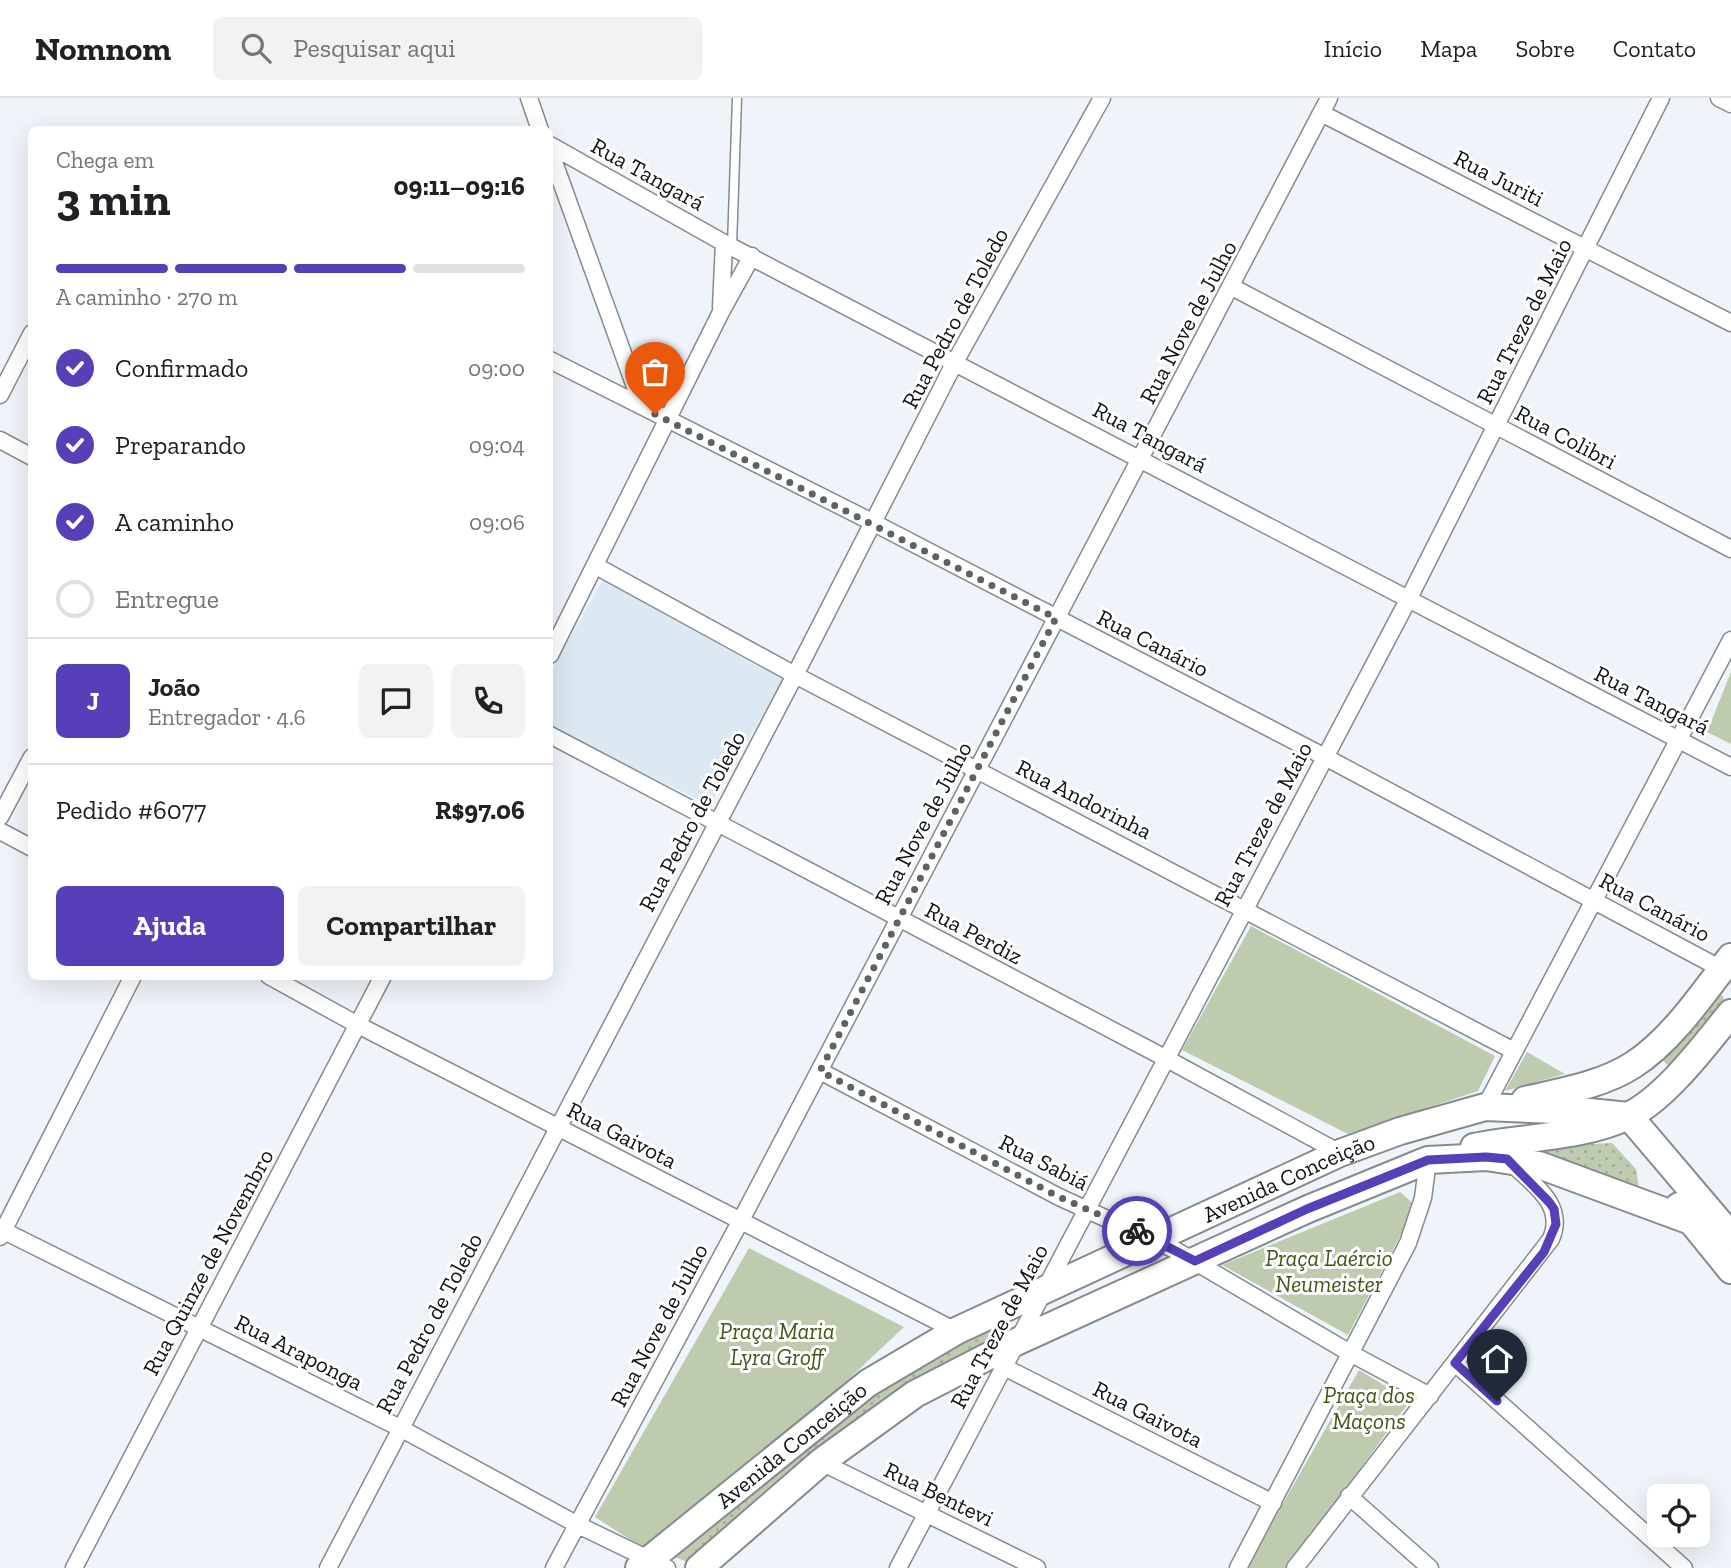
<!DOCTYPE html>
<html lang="pt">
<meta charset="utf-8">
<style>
:root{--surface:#fff;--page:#f2f2f2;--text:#202124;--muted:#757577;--line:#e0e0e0;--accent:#563fb7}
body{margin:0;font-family:"Zilla Slab",serif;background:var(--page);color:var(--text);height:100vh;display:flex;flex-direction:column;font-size:26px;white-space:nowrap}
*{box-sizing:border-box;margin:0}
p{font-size:23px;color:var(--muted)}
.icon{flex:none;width:38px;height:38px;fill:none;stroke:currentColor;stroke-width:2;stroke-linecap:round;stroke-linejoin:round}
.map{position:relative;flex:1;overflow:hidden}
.drawer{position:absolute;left:28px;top:28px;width:525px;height:854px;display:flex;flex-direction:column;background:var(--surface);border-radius:10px;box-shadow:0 7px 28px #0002}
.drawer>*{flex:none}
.buttons{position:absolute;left:1647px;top:1386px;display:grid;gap:14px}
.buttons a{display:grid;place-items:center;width:63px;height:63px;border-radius:10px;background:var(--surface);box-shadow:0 7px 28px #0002;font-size:35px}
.pin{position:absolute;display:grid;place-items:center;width:60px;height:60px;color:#fff;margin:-72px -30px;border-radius:50% 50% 50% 0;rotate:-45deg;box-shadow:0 0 7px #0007}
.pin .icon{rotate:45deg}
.courier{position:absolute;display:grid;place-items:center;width:70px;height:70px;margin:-35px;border:5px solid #563fb7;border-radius:50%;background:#fff;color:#222;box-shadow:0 2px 9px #0007}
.overview em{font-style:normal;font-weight:700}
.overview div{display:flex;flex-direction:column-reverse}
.overview{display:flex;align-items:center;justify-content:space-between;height:119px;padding:0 28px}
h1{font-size:46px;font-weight:700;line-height:52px}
.bar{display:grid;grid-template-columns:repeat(4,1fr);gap:10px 7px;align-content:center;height:84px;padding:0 28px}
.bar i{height:9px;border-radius:5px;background:var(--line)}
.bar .current{background:var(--accent)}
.bar p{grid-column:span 4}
.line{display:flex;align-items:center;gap:18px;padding:0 28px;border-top:2px solid var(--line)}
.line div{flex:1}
.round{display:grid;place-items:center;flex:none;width:74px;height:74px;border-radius:10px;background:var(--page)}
ol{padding:0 28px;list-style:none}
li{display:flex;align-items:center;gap:21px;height:77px}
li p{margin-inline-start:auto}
li .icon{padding:7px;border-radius:50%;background:var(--accent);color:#fff;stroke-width:4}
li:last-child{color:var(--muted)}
li i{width:38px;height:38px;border:4px solid var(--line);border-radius:50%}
.button{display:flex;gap:14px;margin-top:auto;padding:14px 28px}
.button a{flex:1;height:80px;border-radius:10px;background:var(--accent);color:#fff;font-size:28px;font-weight:700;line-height:80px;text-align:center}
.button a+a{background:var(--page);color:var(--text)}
header{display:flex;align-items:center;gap:42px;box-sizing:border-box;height:98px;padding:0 35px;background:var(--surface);border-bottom:2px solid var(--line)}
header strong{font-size:33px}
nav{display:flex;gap:38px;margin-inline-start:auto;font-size:24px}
.search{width:490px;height:63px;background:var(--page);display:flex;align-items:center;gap:18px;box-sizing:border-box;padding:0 24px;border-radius:10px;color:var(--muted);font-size:26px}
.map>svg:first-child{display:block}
.built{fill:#dce8f3}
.grass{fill:url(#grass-dots)}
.park{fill:#bfcbae}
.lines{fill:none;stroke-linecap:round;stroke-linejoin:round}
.lane-casing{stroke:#858b8f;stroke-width:11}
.street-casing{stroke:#858b8f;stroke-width:19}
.primary-casing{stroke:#858b8f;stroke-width:30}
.lane{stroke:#fff;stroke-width:8}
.street{stroke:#fff;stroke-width:16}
.primary{stroke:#fff;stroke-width:26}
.done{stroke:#5f6265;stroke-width:7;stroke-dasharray:0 12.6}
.route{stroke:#563fb7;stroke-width:9}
.labels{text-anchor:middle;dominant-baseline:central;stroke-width:6;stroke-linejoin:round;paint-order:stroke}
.street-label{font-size:23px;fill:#121315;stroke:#fff}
.park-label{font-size:23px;font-style:italic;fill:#425617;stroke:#fff}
</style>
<header>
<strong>Nomnom</strong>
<div class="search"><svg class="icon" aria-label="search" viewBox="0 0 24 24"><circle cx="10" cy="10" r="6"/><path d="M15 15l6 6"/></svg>Pesquisar aqui</div>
<nav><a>Início</a><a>Mapa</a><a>Sobre</a><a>Contato</a></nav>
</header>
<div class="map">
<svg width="1731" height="1470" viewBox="0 0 1731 1470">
<defs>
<pattern id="grass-dots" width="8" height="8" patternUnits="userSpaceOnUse" patternTransform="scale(1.75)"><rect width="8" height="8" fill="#bfcbae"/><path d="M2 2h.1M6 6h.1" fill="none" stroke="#a3ad95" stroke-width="1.8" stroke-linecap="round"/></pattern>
</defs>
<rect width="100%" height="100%" fill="#eef4f9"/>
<path class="built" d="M603,482L783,582L710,707L550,630V575Z"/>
<path class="grass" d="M1719,891L1726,905L1671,971L1663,962Z
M1612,1045L1636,1071L1640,1096L1517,1054L1531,1049Z
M997,1224L983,1252L692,1466L670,1457L856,1300Z"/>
<path class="park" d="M1731,574V646L1707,634Z
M1251,828L1495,958L1478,993L1348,1036L1182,952Z
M1527,954L1565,976L1505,993Z
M1400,1094L1416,1108L1348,1237L1222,1167Z
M749,1150L904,1229L836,1293L643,1450L595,1419Z
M1359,1272L1410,1303L1287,1470H1246Z"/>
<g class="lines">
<g class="lane-casing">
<path id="lane" d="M732,148L737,0"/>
</g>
<g class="street-casing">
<path id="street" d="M529,0L540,32
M1719,0L1731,6
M1321,15L1731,225
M550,47L724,145L1731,669
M550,53L642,308
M1232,189L1731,451
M721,209L724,145
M550,262L874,425L1325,659L1727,874
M0,297L32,235
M0,342L32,359
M596,468L795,577L1514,953
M550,557L721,214L752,158
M550,637L1167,961L1340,1055
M0,719L32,659
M0,733L32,750
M269,878L358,927L956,1233
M820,973L1059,1099L1175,1152L1350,1255L1430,1298
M1485,1009L1731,542
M0,1131L400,1330L578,1427L667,1470
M0,1139L133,878
M1455,1265L1684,1470
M1002,1268L1273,1405
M821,1364L1037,1470
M1349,1398L1430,1470
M74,1470L383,878
M328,1470L795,577L955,264L1102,0
M554,1470L740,1124L1329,0
M898,1470L1408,502L1661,0
M1238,1470L1408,1145L1423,1100L1428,1062
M1295,1470L1551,1141C1566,1107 1533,1086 1511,1065"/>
</g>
<g class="primary-casing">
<g id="primary">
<path d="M1525,1002C1560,994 1602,987 1633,967C1672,942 1703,895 1731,859"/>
<path d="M1474,1049C1523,1039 1582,1040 1628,1018C1665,1001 1705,947 1731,915"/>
<path d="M1679,1108L1731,1172"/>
<path id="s1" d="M639,1470L868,1285L956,1233L1340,1055L1400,1033L1485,1009L1579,1013L1629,1018L1731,1138"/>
<path d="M699,1470L821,1364L915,1296L1016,1244L1308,1111L1428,1062L1486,1059L1539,1067L1688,1122"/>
</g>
</g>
<use href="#lane" class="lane"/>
<use href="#street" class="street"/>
<use href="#primary" class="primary"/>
</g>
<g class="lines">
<path class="done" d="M655,316L1056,520L820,973L1059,1099L1137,1133"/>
<path class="route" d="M1137,1133L1195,1163L1307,1111L1428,1062L1486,1059L1507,1061L1549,1104L1554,1111L1556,1126L1544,1154L1455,1265L1497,1303"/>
</g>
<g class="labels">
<g class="street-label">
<text transform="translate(648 76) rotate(29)">Rua Tangará</text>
<text transform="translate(1499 80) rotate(27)">Rua Juriti</text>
<text transform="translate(955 220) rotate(-62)">Rua Pedro de Toledo</text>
<text transform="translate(1524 223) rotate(-63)">Rua Treze de Maio</text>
<text transform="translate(1188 224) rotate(-62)">Rua Nove de Julho</text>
<text transform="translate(1150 339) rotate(28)">Rua Tangará</text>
<text transform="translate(1566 339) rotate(28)">Rua Colibri</text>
<text transform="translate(1153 545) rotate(27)">Rua Canário</text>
<text transform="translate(1652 602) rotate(27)">Rua Tangará</text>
<text transform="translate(1084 701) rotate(27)">Rua Andorinha</text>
<text transform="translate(692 723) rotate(-62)">Rua Pedro de Toledo</text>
<text transform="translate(923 725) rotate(-62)">Rua Nove de Julho</text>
<text transform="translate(1263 726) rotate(-62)">Rua Treze de Maio</text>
<text transform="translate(1655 809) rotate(28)">Rua Canário</text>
<text transform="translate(974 835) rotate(28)">Rua Perdiz</text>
<text transform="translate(622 1037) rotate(27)">Rua Gaivota</text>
<text transform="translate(1044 1064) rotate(27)">Rua Sabiá</text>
<text stroke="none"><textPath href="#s1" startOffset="763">Avenida Conceição</textPath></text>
<text transform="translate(208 1164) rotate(-62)">Rua Quinze de Novembro</text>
<text transform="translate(429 1225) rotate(-62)">Rua Pedro de Toledo</text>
<text transform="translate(659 1227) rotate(-62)">Rua Nove de Julho</text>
<text transform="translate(999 1228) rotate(-62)">Rua Treze de Maio</text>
<text transform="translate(299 1254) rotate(27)">Rua Araponga</text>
<text transform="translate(1148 1316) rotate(27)">Rua Gaivota</text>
<text stroke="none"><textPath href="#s1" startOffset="196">Avenida Conceição</textPath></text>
<text transform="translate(939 1396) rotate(26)">Rua Bentevi</text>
</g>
<g class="park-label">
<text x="1329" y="1160">Praça Laércio<tspan x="1329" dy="26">Neumeister</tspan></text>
<text x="777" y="1233">Praça Maria<tspan x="777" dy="26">Lyra Groff</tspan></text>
<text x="1369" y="1297">Praça dos<tspan x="1369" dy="26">Maçons</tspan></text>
</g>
</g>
</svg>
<div class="buttons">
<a><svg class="icon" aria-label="locate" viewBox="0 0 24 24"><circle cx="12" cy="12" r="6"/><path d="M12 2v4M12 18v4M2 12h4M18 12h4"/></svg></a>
</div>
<div class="pin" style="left:655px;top:316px;background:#ea580c"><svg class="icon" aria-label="bag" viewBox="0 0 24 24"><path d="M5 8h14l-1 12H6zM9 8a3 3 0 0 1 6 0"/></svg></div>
<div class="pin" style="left:1497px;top:1303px;background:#1f2937"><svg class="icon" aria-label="home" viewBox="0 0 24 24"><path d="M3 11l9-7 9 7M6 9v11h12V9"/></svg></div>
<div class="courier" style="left:1137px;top:1133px"><svg class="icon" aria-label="bike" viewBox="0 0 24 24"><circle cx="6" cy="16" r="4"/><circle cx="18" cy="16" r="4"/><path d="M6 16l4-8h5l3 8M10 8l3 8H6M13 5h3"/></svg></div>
<section class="drawer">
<div class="overview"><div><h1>3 min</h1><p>Chega em</p></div><em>09:11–09:16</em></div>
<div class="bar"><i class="current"></i><i class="current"></i><i class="current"></i><i></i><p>A caminho · 270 m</p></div>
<ol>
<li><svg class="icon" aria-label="check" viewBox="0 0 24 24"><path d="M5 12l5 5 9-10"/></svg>Confirmado<p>09:00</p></li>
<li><svg class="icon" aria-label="check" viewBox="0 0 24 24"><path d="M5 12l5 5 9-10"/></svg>Preparando<p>09:04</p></li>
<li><svg class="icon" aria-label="check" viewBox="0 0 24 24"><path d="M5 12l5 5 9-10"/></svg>A caminho<p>09:06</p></li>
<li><i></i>Entregue</li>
</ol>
<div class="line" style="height:126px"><b class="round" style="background:var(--accent);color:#fff">J</b><div><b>João</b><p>Entregador · 4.6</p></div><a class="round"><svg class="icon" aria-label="chat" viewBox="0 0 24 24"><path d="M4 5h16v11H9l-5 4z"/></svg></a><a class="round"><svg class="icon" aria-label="phone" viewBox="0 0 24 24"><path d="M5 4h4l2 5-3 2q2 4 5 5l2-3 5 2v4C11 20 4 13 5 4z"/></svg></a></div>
<div class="line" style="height:91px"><div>Pedido #6077</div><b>R$97.06</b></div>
<div class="button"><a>Ajuda</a><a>Compartilhar</a></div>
</section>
</div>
